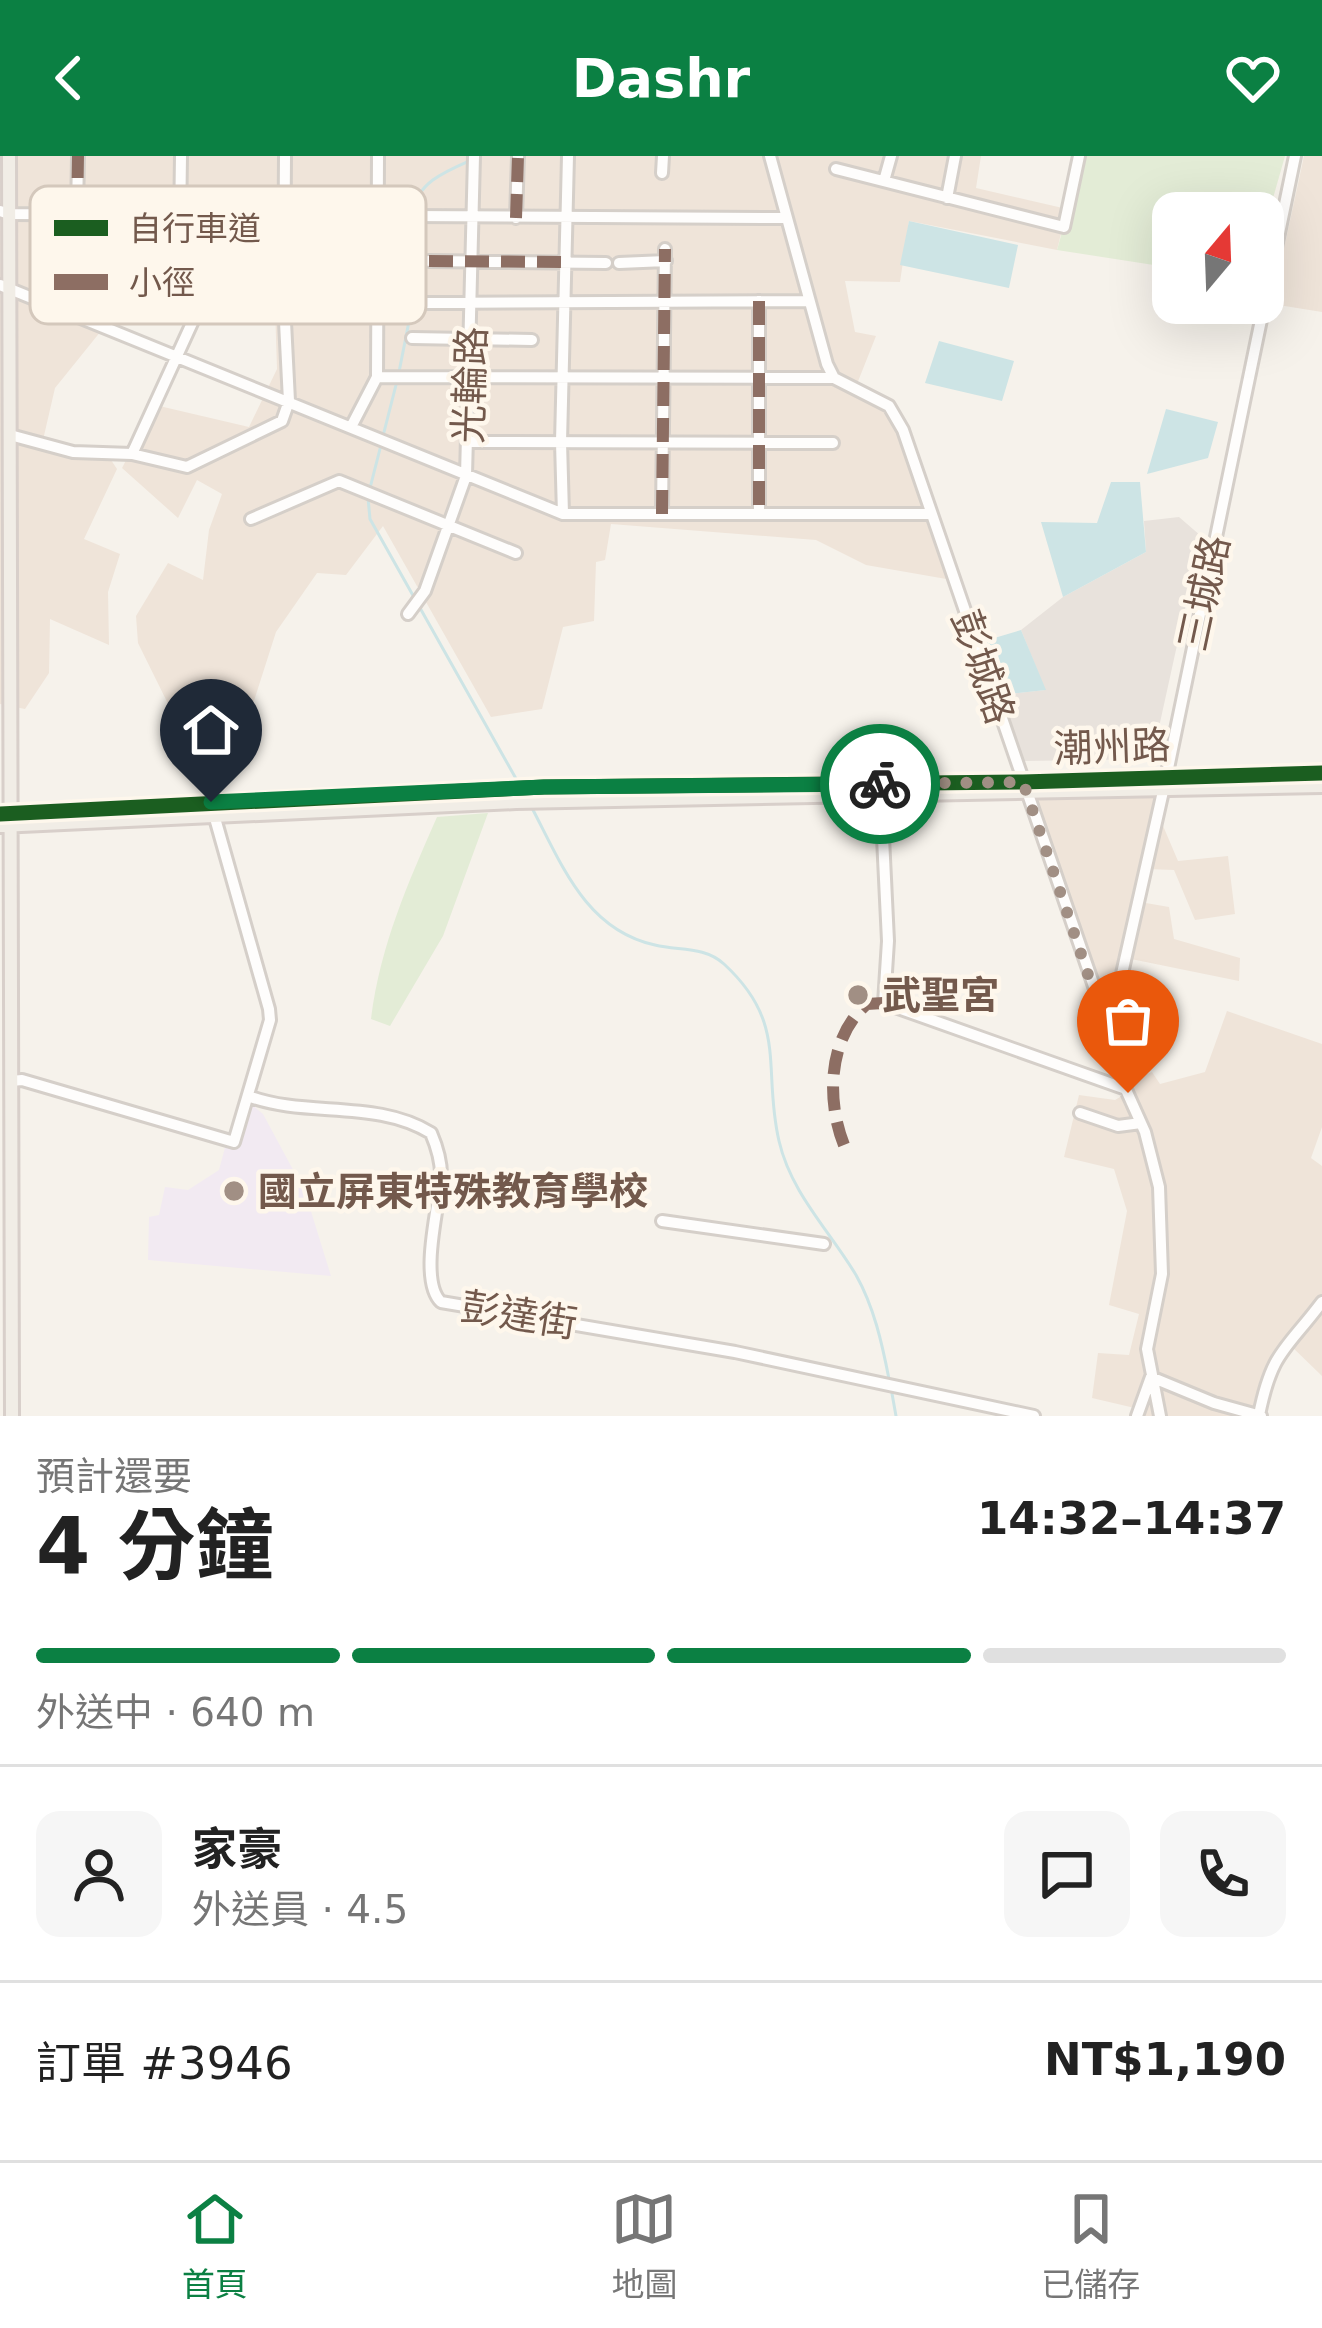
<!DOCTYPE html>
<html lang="zh-TW">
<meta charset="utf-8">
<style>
:root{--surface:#fff;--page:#f6f6f6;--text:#222;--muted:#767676;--line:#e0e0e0;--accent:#0b8043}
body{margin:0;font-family:"DejaVu Sans","Noto Sans TC",sans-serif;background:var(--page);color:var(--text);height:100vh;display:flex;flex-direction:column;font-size:45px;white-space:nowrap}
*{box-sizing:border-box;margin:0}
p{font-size:39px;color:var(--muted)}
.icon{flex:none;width:66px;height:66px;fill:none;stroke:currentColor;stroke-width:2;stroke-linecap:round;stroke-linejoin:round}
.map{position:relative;height:1260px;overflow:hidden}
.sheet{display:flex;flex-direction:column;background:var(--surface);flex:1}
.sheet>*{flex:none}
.needle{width:78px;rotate:19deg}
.controls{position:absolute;left:1152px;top:36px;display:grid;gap:24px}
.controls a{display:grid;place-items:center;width:132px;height:132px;border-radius:24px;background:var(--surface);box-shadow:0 12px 48px #0002;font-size:60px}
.pin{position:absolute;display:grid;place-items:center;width:102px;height:102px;color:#fff;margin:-123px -51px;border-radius:50% 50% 50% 0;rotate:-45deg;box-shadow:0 0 12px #0007}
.pin .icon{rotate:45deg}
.courier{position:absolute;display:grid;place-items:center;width:120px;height:120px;margin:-60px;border:9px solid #0b8043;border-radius:50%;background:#fff;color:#222;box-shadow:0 3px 15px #0007}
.summary em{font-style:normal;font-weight:700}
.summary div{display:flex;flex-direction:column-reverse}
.summary{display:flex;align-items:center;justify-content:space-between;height:204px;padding:0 36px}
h1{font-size:78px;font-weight:700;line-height:90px}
.bar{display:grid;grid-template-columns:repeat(4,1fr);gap:18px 12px;align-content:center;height:144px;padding:0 36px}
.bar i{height:15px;border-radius:9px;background:var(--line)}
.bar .current{background:var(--accent)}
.bar p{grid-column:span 4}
.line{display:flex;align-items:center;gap:30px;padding:0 36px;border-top:3px solid var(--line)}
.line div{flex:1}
.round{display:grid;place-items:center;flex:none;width:126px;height:126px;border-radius:24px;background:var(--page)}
header{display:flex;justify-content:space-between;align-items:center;height:156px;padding:0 36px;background:var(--accent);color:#fff;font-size:54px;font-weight:700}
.tab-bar{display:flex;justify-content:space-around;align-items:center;height:168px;border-top:3px solid var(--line);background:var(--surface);font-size:33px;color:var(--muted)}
.tab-bar a{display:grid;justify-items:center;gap:6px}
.tab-bar .current{color:var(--accent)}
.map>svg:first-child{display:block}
.residential{fill:#efe4d9}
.industrial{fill:#e8e2dc}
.education{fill:#f2eaf2}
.green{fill:#e3ecd6}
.water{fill:#cde4e5}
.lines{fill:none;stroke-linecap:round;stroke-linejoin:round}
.stream{stroke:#cde4e5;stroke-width:3}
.minor-casing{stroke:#d5cfc9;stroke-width:16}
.major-casing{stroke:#d8cfca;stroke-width:18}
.minor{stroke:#fefdfc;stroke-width:10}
.major{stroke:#f1ede6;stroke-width:12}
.quiet{stroke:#8d6e63;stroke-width:12;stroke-dasharray:24 12;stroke-linecap:butt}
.cycleway-casing{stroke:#fef7ec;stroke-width:22}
.cycleway{stroke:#1b5e20;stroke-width:15}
.done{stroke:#a18f84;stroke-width:12;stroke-dasharray:0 21.6}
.route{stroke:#0b8043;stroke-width:15}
.poi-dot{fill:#a18f84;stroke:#fef7ec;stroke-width:4.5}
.labels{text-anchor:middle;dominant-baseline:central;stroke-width:9;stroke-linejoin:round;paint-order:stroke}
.street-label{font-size:39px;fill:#73594c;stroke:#fef7ec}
.poi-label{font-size:39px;font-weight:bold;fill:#73594c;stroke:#fef7ec;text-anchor:start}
.key{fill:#fef7ec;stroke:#d4c8bc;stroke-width:3}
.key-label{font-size:33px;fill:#73594c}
</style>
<header><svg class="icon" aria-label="back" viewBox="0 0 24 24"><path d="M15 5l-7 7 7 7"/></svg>Dashr<svg class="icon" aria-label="heart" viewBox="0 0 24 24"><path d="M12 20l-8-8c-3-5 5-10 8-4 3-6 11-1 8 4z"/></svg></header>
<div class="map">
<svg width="1322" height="1260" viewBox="0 0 1322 1260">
<rect width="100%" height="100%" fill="#f6f2eb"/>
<path class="residential" d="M0,0H981L976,32L1067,53L1057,94L909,65L900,126L845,125L855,176L876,180L855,233L889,250L952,424L866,409L816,384L611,368L605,404L596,406L594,465L563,471L542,553L491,561L383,370L346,419L317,417L276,476L243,579L177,566L138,487L136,460L168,407L203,424L209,374L222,338L197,324L178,362L122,312L155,249L249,271L277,213L274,120L151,113L55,232L43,284L107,298L117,313L84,383L120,398L108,436L109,489L50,463L49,517L25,553L0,548Z
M1304,0H1322V156L1272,148Z
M1164,633L1158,658L1178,705L1228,700L1235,758L1195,764L1174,714L1147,713L1140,746L1169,751L1174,783L1240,802L1239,825L1126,802L1109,874L1026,637Z
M1227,855L1322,888V971L1311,1002L1322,1010V1220L1288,1187L1261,1249L1244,1260H1137L1139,1253L1092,1242L1098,1197L1129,1199L1139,1158L1109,1149L1127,1055L1114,1013L1064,1001L1079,939L1115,944L1127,937L1123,927L1152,916L1160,928L1205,916Z"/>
<path class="industrial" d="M1179,361L1201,380L1152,603L1024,605L992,540L1045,534L1021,474L1063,441L1146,396L1144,365Z"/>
<path class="education" d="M251,948L263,958L305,1036L331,1120L148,1104L149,1061L159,1059L165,1031L188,1034L219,1014L226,988L239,991Z"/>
<path class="green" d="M1083,0H1285L1263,77V57H1173V112L1057,94Z
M488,657L443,780L390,870L371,863C380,790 408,727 437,661Z"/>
<path class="water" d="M909,65L1018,89L1009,132L900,109Z
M939,185L1014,205L1002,245L925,227Z
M1166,253L1218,266L1208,302L1147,318Z
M1111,326H1140L1146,396L1063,441L1041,366L1097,367Z
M1021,474L1046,534L992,540L974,488Z"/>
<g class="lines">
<path class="stream" d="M415,55C415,28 446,15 469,5
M399,216L416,130L415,65
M383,280L397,225
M370,332L381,289
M368,342L370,363L519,628
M532,652C562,709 586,774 655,789C679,795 704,790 724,808C789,868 762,912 779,985C791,1037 829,1074 856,1119C874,1151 882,1187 889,1223
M891,1232L896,1260"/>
<g class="minor-casing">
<path id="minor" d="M770,0L827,208L834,222L889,250L903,274L1109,874L1123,927L1145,976L1159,1031L1162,1118L1147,1193L1160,1260
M836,13L1064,71L1079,0
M662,17L663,0
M884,25L891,0
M947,42L955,0
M0,55L9,58L786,62
M77,58L78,0
M516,62L518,0
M429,105L606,107
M619,107L666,105
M0,129L563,358H930
M103,142L424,147L808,145
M179,143L181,0
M759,145V358
M89,165L103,142L105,57
M412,182L532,184
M377,221L834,222
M351,271L377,221L378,0
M10,279L73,296L132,298L187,311L282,265L289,245L284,146L285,0
M470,286L833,287
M132,298L203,143
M563,358L561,286L568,0
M662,358L665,93
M251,363L339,325L516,397
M408,458L425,435L466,320L474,0
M881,640L888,785L884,847L1126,933
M1110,871L1166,622L1295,0
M11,925L22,924L234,986L270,864L269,853L213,655
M248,940C306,962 376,943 431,977C437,991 442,1007 441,1024C438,1053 419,1125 441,1146L735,1196L1034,1260
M1080,957L1118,970L1141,967
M662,1065L824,1088
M1259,1259C1272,1195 1285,1195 1322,1146
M1137,1260L1151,1221L1214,1247L1261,1260"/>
</g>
<g class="major-casing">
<path id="major" d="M9,0L12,1260
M0,658L544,631L1023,626L1322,617
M0,670L516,646L1322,630"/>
</g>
<use href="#minor" class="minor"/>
<use href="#major" class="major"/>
<path class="quiet" d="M77,58L78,0
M516,62L518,0
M429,105L564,106
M759,145V358
M89,165L103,142L105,57
M662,358L665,93
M844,989C826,944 828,881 867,848L884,847"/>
<g class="cycleway-casing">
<path id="cycleway" d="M0,658L544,631L1023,626L1322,617"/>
</g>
<use href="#cycleway" class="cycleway"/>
</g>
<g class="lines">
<path class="done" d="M880,628L1023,626L1128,937"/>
<path class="route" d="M211,646L544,631L880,628"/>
</g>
<g class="poi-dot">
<circle cx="858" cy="839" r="12"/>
<circle cx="234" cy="1035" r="12"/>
</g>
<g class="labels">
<g class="street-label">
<text transform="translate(470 229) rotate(-88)">光輪路</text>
<text transform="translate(1204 437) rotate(-78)">三城路</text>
<text transform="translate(983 511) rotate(71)">彭城路</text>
<text transform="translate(1112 591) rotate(-2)">潮州路</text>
<text transform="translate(519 1159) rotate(9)">彭達街</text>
</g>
<g class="poi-label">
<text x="882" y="839">武聖宮</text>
<text x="258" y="1035">國立屏東特殊教育學校</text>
</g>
</g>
<rect x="30" y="30" width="396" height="138" rx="18" class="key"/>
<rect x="54" y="64" width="54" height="16" fill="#1b5e20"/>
<rect x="54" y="118" width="54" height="16" fill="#8d6e63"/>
<g class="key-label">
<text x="129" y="84">自行車道</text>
<text x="129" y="138">小徑</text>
</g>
</svg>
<div class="controls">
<a><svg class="needle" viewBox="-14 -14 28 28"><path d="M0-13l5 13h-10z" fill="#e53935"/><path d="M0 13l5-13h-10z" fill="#767676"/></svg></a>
</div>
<div class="pin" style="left:1128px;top:937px;background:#ea580c"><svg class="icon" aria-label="bag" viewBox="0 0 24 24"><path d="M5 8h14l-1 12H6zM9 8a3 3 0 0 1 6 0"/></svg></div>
<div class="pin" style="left:211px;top:646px;background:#1f2937"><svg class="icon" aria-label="home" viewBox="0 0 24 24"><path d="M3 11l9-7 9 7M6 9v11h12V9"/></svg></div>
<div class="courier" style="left:880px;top:628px"><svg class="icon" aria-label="bike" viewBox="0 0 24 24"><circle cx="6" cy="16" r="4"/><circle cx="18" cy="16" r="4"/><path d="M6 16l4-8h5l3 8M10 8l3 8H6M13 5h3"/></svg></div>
</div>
<section class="sheet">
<div class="summary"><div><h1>4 分鐘</h1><p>預計還要</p></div><em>14:32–14:37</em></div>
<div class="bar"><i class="current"></i><i class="current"></i><i class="current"></i><i></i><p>外送中 · 640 m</p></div>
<div class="line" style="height:216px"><a class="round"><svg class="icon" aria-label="person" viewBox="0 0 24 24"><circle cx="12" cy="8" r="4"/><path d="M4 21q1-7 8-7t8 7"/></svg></a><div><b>家豪</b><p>外送員 · 4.5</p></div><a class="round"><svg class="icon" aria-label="chat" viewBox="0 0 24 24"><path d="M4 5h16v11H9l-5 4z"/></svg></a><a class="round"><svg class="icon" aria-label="phone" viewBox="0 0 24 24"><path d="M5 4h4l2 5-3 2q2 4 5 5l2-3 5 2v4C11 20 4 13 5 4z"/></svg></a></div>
<div class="line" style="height:156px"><div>訂單 #3946</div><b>NT$1,190</b></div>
</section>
<nav class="tab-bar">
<a class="current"><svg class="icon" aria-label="home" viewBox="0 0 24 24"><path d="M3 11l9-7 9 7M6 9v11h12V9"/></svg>首頁</a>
<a><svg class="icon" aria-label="map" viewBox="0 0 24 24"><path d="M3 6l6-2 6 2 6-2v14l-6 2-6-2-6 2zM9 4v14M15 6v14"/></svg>地圖</a>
<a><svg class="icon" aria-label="saved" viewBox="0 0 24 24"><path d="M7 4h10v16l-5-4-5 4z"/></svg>已儲存</a>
</nav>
